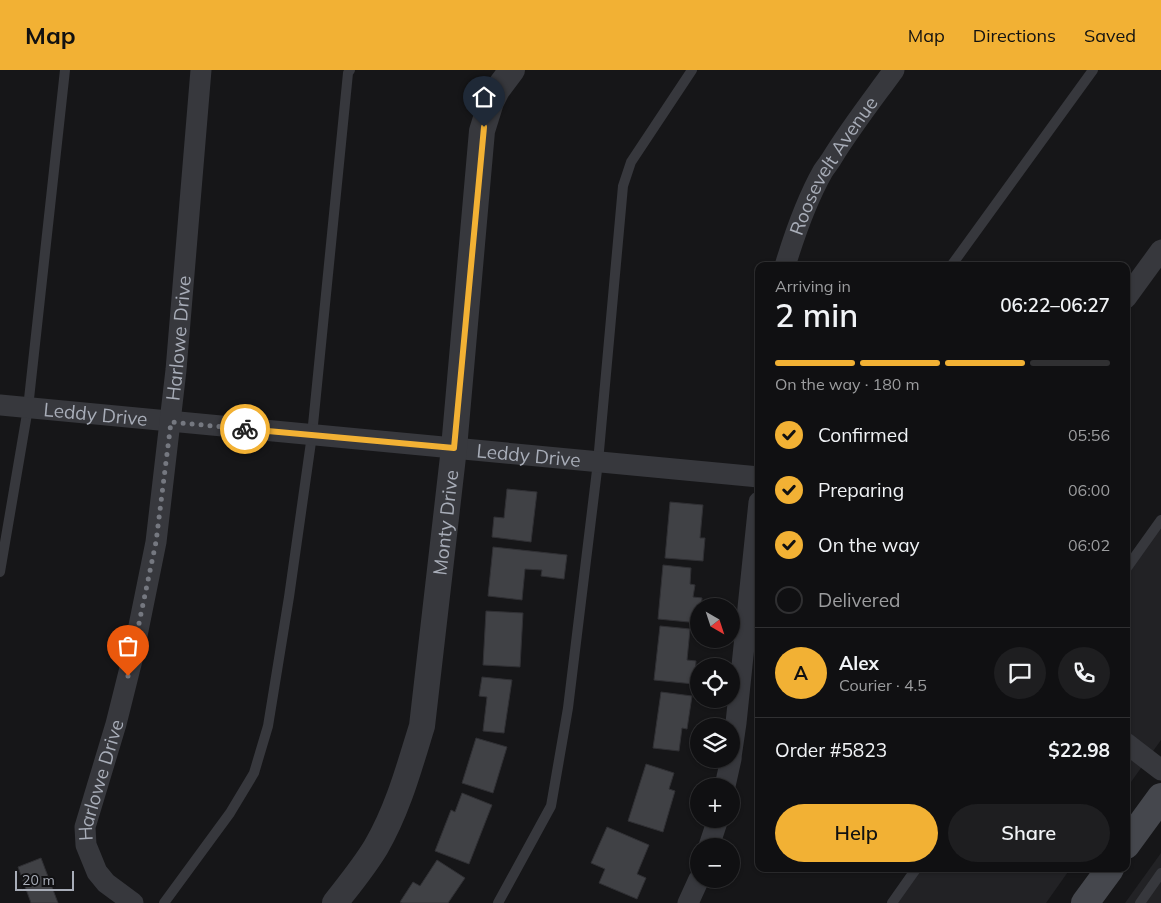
<!DOCTYPE html>
<meta charset="utf-8">
<style>
:root{--surface:#101012;--page:#1e1e20;--text:#f1f3f6;--muted:#9c9d9f;--line:#303032;--accent:#f2b134}
body{margin:0;font-family:Mulish,sans-serif;background:var(--page);color:var(--text);height:100vh;display:flex;flex-direction:column;font-size:19px;white-space:nowrap}
*{box-sizing:border-box;margin:0}
p{font-size:16px;color:var(--muted)}
.icon{flex:none;width:28px;height:28px;fill:none;stroke:currentColor;stroke-width:2;stroke-linecap:round;stroke-linejoin:round}
.map{position:relative;flex:1;overflow:hidden}
.sheet{position:absolute;left:755px;top:192px;width:375px;height:610px;display:flex;flex-direction:column;background:var(--surface);border-radius:10px;box-shadow:0 1px 4px #0004,0 0 0 1px var(--line)}
.sheet>*{flex:none}
.needle{width:32px;rotate:141deg}
.tools{position:absolute;left:690px;top:528px;display:grid;gap:10px}
.tools a{display:grid;place-items:center;width:50px;height:50px;border-radius:50%;background:var(--surface);box-shadow:0 1px 4px #0004,0 0 0 1px var(--line);font-size:25px}
.scale{position:absolute;left:15px;bottom:12px;width:59px;box-sizing:border-box;padding-left:5px;border:2px solid #a8adb8;border-top:0;font-size:14px;line-height:18px;white-space:nowrap;color:#a8adb8;-webkit-text-stroke:4px #111113;paint-order:stroke}
.pin{position:absolute;display:grid;place-items:center;width:42px;height:42px;color:#fff;margin:-51px -21px;border-radius:50% 50% 50% 0;rotate:-45deg;box-shadow:0 0 5px #0007}
.pin .icon{rotate:45deg}
.courier{position:absolute;display:grid;place-items:center;width:50px;height:50px;margin:-25px;border:4px solid #f2b134;border-radius:50%;background:#fff;color:#222;box-shadow:0 1px 6px #0007}
.summary em{font-style:normal;font-weight:600}
.summary div{display:flex;flex-direction:column-reverse}
.summary{display:flex;align-items:center;justify-content:space-between;height:85px;padding:0 20px}
h1{font-size:32px;font-weight:600;line-height:38px}
.bar{display:grid;grid-template-columns:repeat(4,1fr);gap:8px 5px;align-content:center;height:60px;padding:0 20px}
.bar i{height:6px;border-radius:4px;background:var(--line)}
.bar .on{background:var(--accent)}
.bar p{grid-column:span 4}
.line{display:flex;align-items:center;gap:12px;padding:0 20px;border-top:1px solid var(--line)}
.line div{flex:1}
.round{display:grid;place-items:center;flex:none;width:52px;height:52px;border-radius:26px;background:var(--page)}
ol{padding:0 20px;list-style:none}
li{display:flex;align-items:center;gap:15px;height:55px}
li p{margin-inline-start:auto}
li .icon{padding:5px;border-radius:50%;background:var(--accent);color:#111;stroke-width:4}
li:last-child{color:var(--muted)}
li i{width:28px;height:28px;border:2px solid var(--line);border-radius:50%}
.primary-button{display:flex;gap:10px;margin-top:auto;padding:10px 20px}
.primary-button a{flex:1;height:58px;border-radius:30px;background:var(--accent);color:#111;font-size:20px;font-weight:600;line-height:58px;text-align:center}
.primary-button a+a{background:var(--page);color:var(--text)}
header{display:flex;align-items:center;gap:30px;box-sizing:border-box;height:70px;padding:0 25px;background:var(--accent);color:#111}
header strong{font-size:24px}
nav{display:flex;gap:28px;margin-inline-start:auto;font-size:18px}
.map>svg:first-child{display:block}
.built{fill:#222225}
.building{fill:#404145;stroke:#303034}
.lines{fill:none;stroke-linecap:round;stroke-linejoin:round}
.service{stroke:#37383d;stroke-width:10}
.minor{stroke:#37383d;stroke-width:21}
.tertiary{stroke:#37383d;stroke-width:26}
.secondary{stroke:#45474d;stroke-width:28}
.done{stroke:#757880;stroke-width:5;stroke-dasharray:0 9}
.route{stroke:#f2b134;stroke-width:6}
.labels{text-anchor:middle;dominant-baseline:central;stroke-width:4.5;stroke-linejoin:round;paint-order:stroke}
.street-label{font-size:19px;fill:#a8adb8;stroke:#111113}
</style>
<header>
<strong>Map</strong>
<nav><a>Map</a><a>Directions</a><a>Saved</a></nav>
</header>
<div class="map">
<svg width="1161" height="833" viewBox="0 0 1161 833">
<rect width="100%" height="100%" fill="#161618"/>
<path class="built" d="M1161,449V670L1126,719V504Z
M1161,783V833H1125Z
M916,799H1070L1046,833H891Z"/>
<path class="building" d="M507,419L537,422L531,472L492,467L494,447L504,448Z
M670,432L703,435L700,468H705L703,491L665,488Z
M493,477L567,485L564,509L541,506L542,500L525,499L522,530L488,526Z
M663,495L691,498L690,514L695,515L693,527L702,528L701,536H699V553L658,549Z
M486,541L523,543L520,597L483,595Z
M660,556L690,559L687,590L696,591L694,614L654,610Z
M482,607L512,610L504,663L483,661L487,627L479,626Z
M661,622L692,626L687,659L682,658L679,681L653,678Z
M476,668L507,677L493,723L462,713Z
M646,694L674,703L669,719L675,721L663,762L628,751Z
M462,723L492,735L469,794L435,781L451,740L455,742Z
M607,757L649,775L637,804L646,808L637,829L599,813L605,799L591,793Z
M41,788L58,833H31L18,797Z
M437,790L465,808L448,833H402L400,832L413,812L420,816Z"/>
<g class="lines">
<path class="service" d="M951,196L1093,0
M1126,499L1161,450
M0,502L28,338L65,0
M164,833L230,743L254,703L268,656L289,527L312,365L348,3L350,0
M498,833L551,736L568,638L598,392L623,116L631,92L692,0
M892,833L916,799
M1140,833L1161,803"/>
<g class="minor">
<path id="s1" d="M785,196C795,163 806,131 823,101C826,96 830,92 832,88C851,57 873,29 894,0"/>
<path d="M1126,228L1161,180"/>
<path id="s2" d="M0,335L759,407"/>
<path d="M1126,673L1161,700"/>
<path d="M731,687L736,653L759,432"/>
<path d="M725,716L731,689"/>
<path d="M709,776L718,749"/>
<path id="s3" d="M133,833L106,813L97,802L86,775L85,757L116,654L132,590L156,472L176,300L201,0"/>
<path d="M688,833L699,809"/>
</g>
<path class="tertiary" id="s4" d="M335,833C349,815 364,797 376,777C398,739 409,698 422,656L454,378L482,61L491,32L497,20L512,0"/>
<path class="secondary" d="M1126,775L1161,727
M1085,833L1110,799"/>
</g>
<g class="lines">
<path class="done" d="M128,606L156,472L171,352L245,359"/>
<path class="route" d="M245,359L454,378L484,57"/>
</g>
<g class="labels">
<g class="street-label">
<text stroke="none"><textPath href="#s1" startOffset="112">Roosevelt Avenue</textPath></text>
<text stroke="none"><textPath href="#s3" startOffset="594">Harlowe Drive</textPath></text>
<text stroke="none"><textPath href="#s2" startOffset="96">Leddy Drive</textPath></text>
<text stroke="none"><textPath href="#s2" startOffset="531">Leddy Drive</textPath></text>
<text stroke="none"><textPath href="#s4" startOffset="404">Monty Drive</textPath></text>
<text stroke="none"><textPath href="#s3" startOffset="144">Harlowe Drive</textPath></text>
</g>
</g>
</svg>
<div class="tools">
<a><svg class="needle" viewBox="-14 -14 28 28"><path d="M0-13l5 13h-10z" fill="#e53935"/><path d="M0 13l5-13h-10z" fill="#9c9d9f"/></svg></a>
<a><svg class="icon" aria-label="locate" viewBox="0 0 24 24"><circle cx="12" cy="12" r="6"/><path d="M12 2v4M12 18v4M2 12h4M18 12h4"/></svg></a>
<a><svg class="icon" aria-label="layers" viewBox="0 0 24 24"><path d="M12 4l9 5-9 5-9-5zM3 14l9 5 9-5"/></svg></a>
<a>+</a>
<a>−</a>
</div>
<div class="scale">20 m</div>
<div class="pin" style="left:128px;top:606px;background:#ea580c"><svg class="icon" aria-label="bag" viewBox="0 0 24 24"><path d="M5 8h14l-1 12H6zM9 8a3 3 0 0 1 6 0"/></svg></div>
<div class="pin" style="left:484px;top:57px;background:#1f2937"><svg class="icon" aria-label="home" viewBox="0 0 24 24"><path d="M3 11l9-7 9 7M6 9v11h12V9"/></svg></div>
<div class="courier" style="left:245px;top:359px"><svg class="icon" aria-label="bike" viewBox="0 0 24 24"><circle cx="6" cy="16" r="4"/><circle cx="18" cy="16" r="4"/><path d="M6 16l4-8h5l3 8M10 8l3 8H6M13 5h3"/></svg></div>
<section class="sheet">
<div class="summary"><div><h1>2 min</h1><p>Arriving in</p></div><em>06:22–06:27</em></div>
<div class="bar"><i class="on"></i><i class="on"></i><i class="on"></i><i></i><p>On the way · 180 m</p></div>
<ol>
<li><svg class="icon" aria-label="check" viewBox="0 0 24 24"><path d="M5 12l5 5 9-10"/></svg>Confirmed<p>05:56</p></li>
<li><svg class="icon" aria-label="check" viewBox="0 0 24 24"><path d="M5 12l5 5 9-10"/></svg>Preparing<p>06:00</p></li>
<li><svg class="icon" aria-label="check" viewBox="0 0 24 24"><path d="M5 12l5 5 9-10"/></svg>On the way<p>06:02</p></li>
<li><i></i>Delivered</li>
</ol>
<div class="line" style="height:90px"><b class="round" style="background:var(--accent);color:#111">A</b><div><b>Alex</b><p>Courier · 4.5</p></div><a class="round"><svg class="icon" aria-label="chat" viewBox="0 0 24 24"><path d="M4 5h16v11H9l-5 4z"/></svg></a><a class="round"><svg class="icon" aria-label="phone" viewBox="0 0 24 24"><path d="M5 4h4l2 5-3 2q2 4 5 5l2-3 5 2v4C11 20 4 13 5 4z"/></svg></a></div>
<div class="line" style="height:65px"><div>Order #5823</div><b>$22.98</b></div>
<div class="primary-button"><a>Help</a><a>Share</a></div>
</section>
</div>
